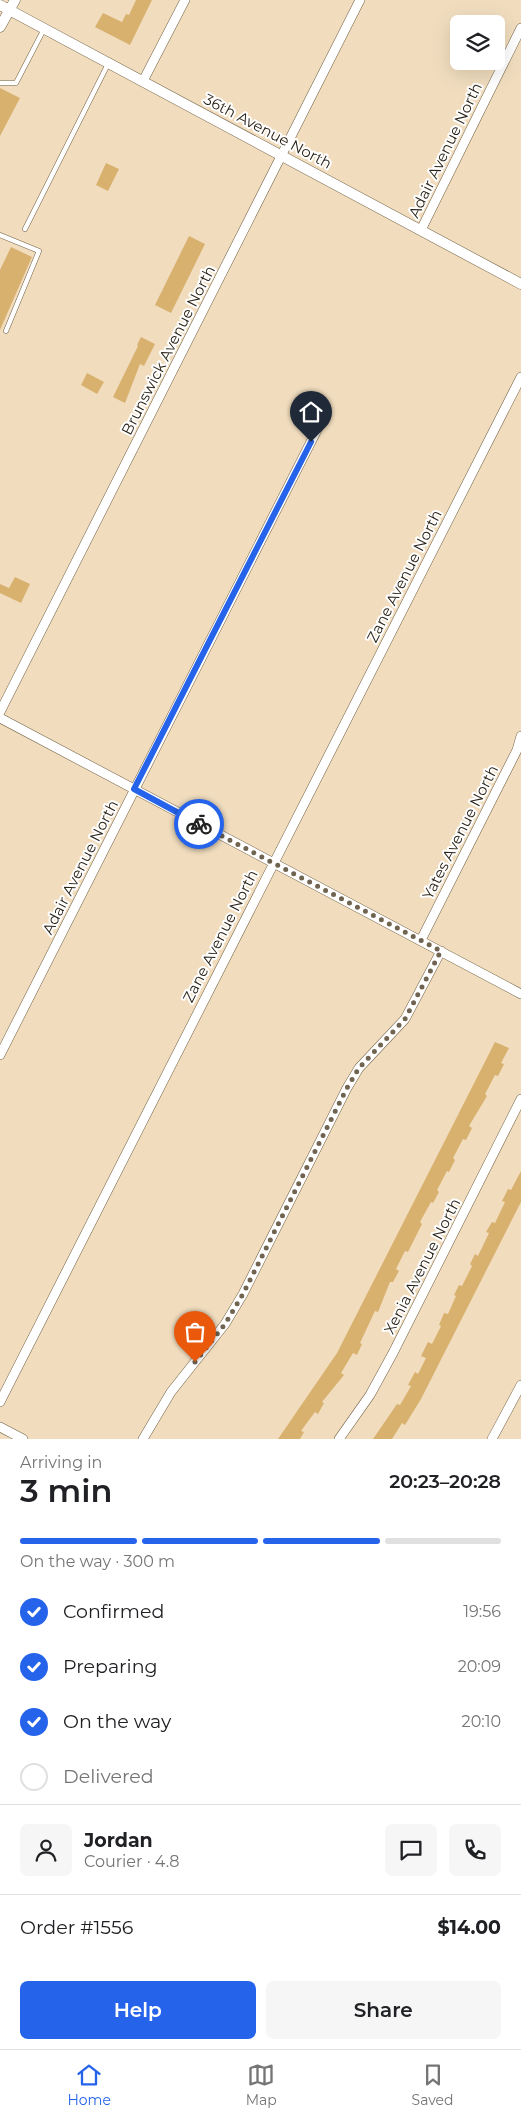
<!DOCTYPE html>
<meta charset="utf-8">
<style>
:root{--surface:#fff;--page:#f6f6f6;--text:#202124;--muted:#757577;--line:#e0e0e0;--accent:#2563eb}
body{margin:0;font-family:Montserrat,sans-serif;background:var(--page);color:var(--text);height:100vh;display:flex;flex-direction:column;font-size:19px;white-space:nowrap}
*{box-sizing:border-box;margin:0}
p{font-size:16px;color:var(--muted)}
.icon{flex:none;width:28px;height:28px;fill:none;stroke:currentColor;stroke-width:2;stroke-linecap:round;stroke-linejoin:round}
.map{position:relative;height:1439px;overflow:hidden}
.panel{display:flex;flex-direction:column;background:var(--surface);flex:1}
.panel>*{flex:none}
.controls{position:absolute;left:450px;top:15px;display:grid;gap:10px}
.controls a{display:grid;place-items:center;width:55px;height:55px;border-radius:8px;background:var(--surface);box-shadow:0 5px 20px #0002;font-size:25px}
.pin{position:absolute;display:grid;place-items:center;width:42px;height:42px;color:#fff;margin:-51px -21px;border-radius:50% 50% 50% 0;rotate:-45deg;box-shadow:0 0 5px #0007}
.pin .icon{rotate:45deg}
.courier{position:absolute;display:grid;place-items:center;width:50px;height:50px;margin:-25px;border:4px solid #2563eb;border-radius:50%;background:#fff;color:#222;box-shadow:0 1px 6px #0007}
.head em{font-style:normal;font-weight:600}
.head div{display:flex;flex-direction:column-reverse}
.head{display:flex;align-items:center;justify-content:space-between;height:85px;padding:0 20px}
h1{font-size:32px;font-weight:600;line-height:38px}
.bar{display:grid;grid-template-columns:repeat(4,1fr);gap:8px 5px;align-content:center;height:60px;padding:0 20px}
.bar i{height:6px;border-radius:4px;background:var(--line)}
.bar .on{background:var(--accent)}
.bar p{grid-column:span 4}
.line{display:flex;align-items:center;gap:12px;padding:0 20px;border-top:1px solid var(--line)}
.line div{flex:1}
.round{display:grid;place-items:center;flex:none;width:52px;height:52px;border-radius:8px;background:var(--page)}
ol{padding:0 20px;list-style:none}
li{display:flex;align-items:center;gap:15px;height:55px}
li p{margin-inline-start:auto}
li .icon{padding:5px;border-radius:50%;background:var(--accent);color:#fff;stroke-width:4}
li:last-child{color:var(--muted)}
li i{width:28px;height:28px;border:2px solid var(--line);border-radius:50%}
.button{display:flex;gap:10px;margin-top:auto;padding:10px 20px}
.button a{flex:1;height:58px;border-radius:8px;background:var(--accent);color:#fff;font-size:20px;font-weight:600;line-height:58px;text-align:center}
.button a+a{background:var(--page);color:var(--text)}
.menu{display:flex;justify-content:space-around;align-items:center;height:70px;border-top:1px solid var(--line);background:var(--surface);font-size:14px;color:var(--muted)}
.menu a{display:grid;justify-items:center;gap:2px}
.menu .on{color:var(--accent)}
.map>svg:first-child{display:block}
.building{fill:#d8b16f}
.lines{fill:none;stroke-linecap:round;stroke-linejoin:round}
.service-casing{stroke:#716044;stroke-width:5.5}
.minor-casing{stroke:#716044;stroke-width:10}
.tertiary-casing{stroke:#716044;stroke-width:11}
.service{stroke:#fff;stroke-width:4.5}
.minor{stroke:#fff;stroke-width:9}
.tertiary{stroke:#fff;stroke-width:10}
.done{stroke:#706451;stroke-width:5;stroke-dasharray:0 9}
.route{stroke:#2563eb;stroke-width:6}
.labels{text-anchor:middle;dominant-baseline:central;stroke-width:4;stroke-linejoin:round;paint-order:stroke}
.street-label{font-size:15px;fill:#2a2317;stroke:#fff}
</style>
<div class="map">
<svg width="521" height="1439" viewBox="0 0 521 1439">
<rect width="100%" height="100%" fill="#f1ddbe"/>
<path class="building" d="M136,0H152L130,45L95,27L103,13L122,22L126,14L129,15Z
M0,88L20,98L0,136Z
M106,163L119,169L108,191L96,185Z
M189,236L205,244L171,313L155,305Z
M11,247L32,257L0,330V270Z
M141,337L155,344L144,366L140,364L125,403L113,397L138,346L137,345Z
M87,373L104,382L97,394L81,385Z
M15,577L30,584L21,603L0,593V584L9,588Z
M495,1042L509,1048L501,1063L504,1064L498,1076L495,1075L485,1094L487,1096L469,1126L472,1128L466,1140L463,1139L453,1158L455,1160L449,1172L447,1171L437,1190L439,1192L433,1203L431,1202L420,1222L422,1224L408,1252L405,1251L396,1269L399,1271L393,1282H390L378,1312L375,1311L360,1343L362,1344L357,1355L353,1353L341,1373L344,1375L322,1402L324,1403L318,1414L315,1412L301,1431L304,1432L300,1439H278L337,1353Z
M521,1171V1202L421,1399L405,1425L402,1423L392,1439H373L397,1404L400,1405L411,1386L408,1385L415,1372L418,1374L426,1358L421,1356L428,1342L432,1344L441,1326L439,1325L444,1313L448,1314L456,1296L454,1295L459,1285L462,1286L472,1266L470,1264L475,1254L478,1256L489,1233L486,1232L492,1222L495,1223L505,1202L502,1201L508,1189L511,1190Z"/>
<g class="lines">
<g class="service-casing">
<path id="service" d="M0,83H16L44,29
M25,229L108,64
M0,235L39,251L6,331"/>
</g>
<g class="minor-casing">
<path id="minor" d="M143,81L185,0
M421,230L521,28
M0,712L360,0
M0,718L521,994
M421,940L517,750L521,736
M0,1055L320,424
M0,1402L521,377
M0,1427L23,1439
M143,1439L171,1392L225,1324L243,1294L347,1088L359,1068L405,1019L441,951
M339,1439L370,1395L393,1353L521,1099
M492,1439L521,1385"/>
</g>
<g class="tertiary-casing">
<path id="tertiary" d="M0,5L521,284
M0,27L15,0"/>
</g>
<use href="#service" class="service"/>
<use href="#minor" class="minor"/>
<use href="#tertiary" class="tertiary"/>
</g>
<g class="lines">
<path class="done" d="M195,1362L225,1324L243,1294L347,1088L359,1068L405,1019L441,951L199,824"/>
<path class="route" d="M199,824L134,789L311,442"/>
</g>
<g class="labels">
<g class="street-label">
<text transform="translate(268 131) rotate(28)">36th Avenue North</text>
<text transform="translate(445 150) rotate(-64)">Adair Avenue North</text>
<text transform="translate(168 350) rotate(-63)">Brunswick Avenue North</text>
<text transform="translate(404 576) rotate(-63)">Zane Avenue North</text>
<text transform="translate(460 832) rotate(-63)">Yates Avenue North</text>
<text transform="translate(80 867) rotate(-63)">Adair Avenue North</text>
<text transform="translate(220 936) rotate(-63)">Zane Avenue North</text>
<text transform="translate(422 1266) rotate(-63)">Xenia Avenue North</text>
</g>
</g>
</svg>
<div class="controls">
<a><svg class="icon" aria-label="layers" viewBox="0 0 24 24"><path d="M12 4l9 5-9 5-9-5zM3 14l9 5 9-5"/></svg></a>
</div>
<div class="pin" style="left:195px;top:1362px;background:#ea580c"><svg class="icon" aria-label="bag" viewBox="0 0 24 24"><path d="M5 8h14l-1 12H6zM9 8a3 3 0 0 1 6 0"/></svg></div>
<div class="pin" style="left:311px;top:442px;background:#1f2937"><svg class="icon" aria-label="home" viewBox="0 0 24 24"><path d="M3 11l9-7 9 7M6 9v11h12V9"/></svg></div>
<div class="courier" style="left:199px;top:824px"><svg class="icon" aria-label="bike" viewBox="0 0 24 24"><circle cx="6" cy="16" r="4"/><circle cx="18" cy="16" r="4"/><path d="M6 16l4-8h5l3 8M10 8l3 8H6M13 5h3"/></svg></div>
</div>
<section class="panel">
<div class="head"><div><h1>3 min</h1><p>Arriving in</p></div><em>20:23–20:28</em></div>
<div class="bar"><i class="on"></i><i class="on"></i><i class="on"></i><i></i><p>On the way · 300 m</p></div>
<ol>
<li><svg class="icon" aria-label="check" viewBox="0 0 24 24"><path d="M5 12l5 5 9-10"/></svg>Confirmed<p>19:56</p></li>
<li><svg class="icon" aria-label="check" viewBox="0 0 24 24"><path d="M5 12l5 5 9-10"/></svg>Preparing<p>20:09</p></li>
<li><svg class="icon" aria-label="check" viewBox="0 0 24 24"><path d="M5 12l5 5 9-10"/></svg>On the way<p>20:10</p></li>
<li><i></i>Delivered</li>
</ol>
<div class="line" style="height:90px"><a class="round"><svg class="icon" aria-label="person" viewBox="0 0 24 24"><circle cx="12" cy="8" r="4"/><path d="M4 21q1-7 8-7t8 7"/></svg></a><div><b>Jordan</b><p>Courier · 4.8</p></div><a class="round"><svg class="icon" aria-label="chat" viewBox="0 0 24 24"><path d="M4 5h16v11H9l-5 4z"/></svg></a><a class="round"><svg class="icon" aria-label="phone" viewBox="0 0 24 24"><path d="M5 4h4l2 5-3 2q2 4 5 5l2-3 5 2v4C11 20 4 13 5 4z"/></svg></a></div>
<div class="line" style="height:65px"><div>Order #1556</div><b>$14.00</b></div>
<div class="button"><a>Help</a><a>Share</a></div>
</section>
<nav class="menu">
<a class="on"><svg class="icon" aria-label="home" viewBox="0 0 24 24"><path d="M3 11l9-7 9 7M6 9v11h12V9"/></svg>Home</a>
<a><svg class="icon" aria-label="map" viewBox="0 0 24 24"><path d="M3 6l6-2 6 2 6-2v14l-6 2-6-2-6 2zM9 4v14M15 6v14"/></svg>Map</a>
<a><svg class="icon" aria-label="saved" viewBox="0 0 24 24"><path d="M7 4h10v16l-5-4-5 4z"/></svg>Saved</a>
</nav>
